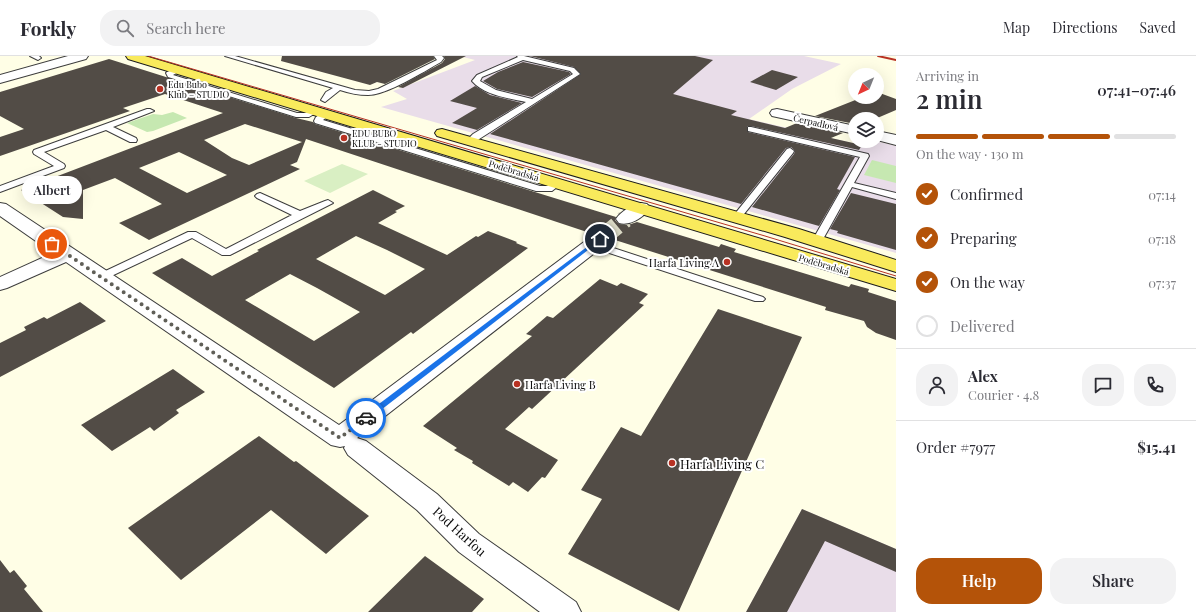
<!DOCTYPE html>
<meta charset="utf-8">
<style>
:root{--surface:#fff;--page:#f2f2f3;--text:#2b2b33;--muted:#7c7c81;--line:#e1e1e2;--accent:#b45309}
body{margin:0;font-family:"Playfair Display",serif;background:var(--page);color:var(--text);height:100vh;display:flex;flex-direction:column;font-size:15px;white-space:nowrap}
*{box-sizing:border-box;margin:0}
p{font-size:13px;color:var(--muted)}
.icon{flex:none;width:22px;height:22px;fill:none;stroke:currentColor;stroke-width:2;stroke-linecap:round;stroke-linejoin:round}
.map{position:relative;flex:1;overflow:hidden}
.panel{display:flex;flex-direction:column;background:var(--surface);width:300px}
.panel>*{flex:none}
.needle{width:26px;rotate:223deg}
.controls{position:absolute;left:848px;top:12px;display:grid;gap:8px}
.controls a{display:grid;place-items:center;width:36px;height:36px;border-radius:50%;background:var(--surface);box-shadow:0 4px 16px #0002;font-size:20px}
.pin{position:absolute;display:grid;place-items:center;width:34px;height:34px;color:#fff;margin:-17px;border:2px solid #fff;border-radius:50%;box-shadow:0 1px 4px #0007}
.courier{position:absolute;display:grid;place-items:center;width:40px;height:40px;margin:-20px;border:3px solid #1a73e8;border-radius:50%;background:#fff;color:#222;box-shadow:0 1px 5px #0007}
.bubble{position:absolute;height:28px;border-radius:14px;background:var(--surface);box-shadow:0 4px 16px #0002;font-size:13px;font-weight:600;line-height:28px;text-align:center}
.head em{font-style:normal;font-weight:600}
.head div{display:flex;flex-direction:column-reverse}
.head{display:flex;align-items:center;justify-content:space-between;height:68px;padding:0 20px}
h1{font-size:26px;font-weight:600;line-height:30px}
.bar{display:grid;grid-template-columns:repeat(4,1fr);gap:6px 4px;align-content:center;height:48px;padding:0 20px}
.bar i{height:5px;border-radius:3px;background:var(--line)}
.bar .active{background:var(--accent)}
.bar p{grid-column:span 4}
.line{display:flex;align-items:center;gap:10px;padding:0 20px;border-top:1px solid var(--line)}
.line div{flex:1}
.round{display:grid;place-items:center;flex:none;width:42px;height:42px;border-radius:16px;background:var(--page)}
ol{padding:0 20px;list-style:none}
li{display:flex;align-items:center;gap:12px;height:44px}
li p{margin-inline-start:auto}
li .icon{padding:4px;border-radius:50%;background:var(--accent);color:#fff;stroke-width:4}
li:last-child{color:var(--muted)}
li i{width:22px;height:22px;border:2px solid var(--line);border-radius:50%}
.action{display:flex;gap:8px;margin-top:auto;padding:8px 20px}
.action a{flex:1;height:46px;border-radius:16px;background:var(--accent);color:#fff;font-size:16px;font-weight:600;line-height:46px;text-align:center}
.action a+a{background:var(--page);color:var(--text)}
header{display:flex;align-items:center;gap:24px;box-sizing:border-box;height:56px;padding:0 20px;background:var(--surface);border-bottom:1px solid var(--line)}
header strong{font-size:19px}
nav{display:flex;gap:22px;margin-inline-start:auto;font-size:14px}
.search{width:280px;height:36px;background:var(--page);display:flex;align-items:center;gap:10px;box-sizing:border-box;padding:0 14px;border-radius:16px;color:var(--muted);font-size:15px}
main{display:flex;flex:1;min-height:0}
.map>svg:first-child{display:block}
.industrial{fill:#e9dde9}
.green{fill:#c6e8b1}
.pitch{fill:#d9efc3}
.building{fill:#524c46;fill-rule:evenodd}
.lines{fill:none;stroke-linecap:round;stroke-linejoin:round}
.street-tunnel{stroke:#dad9c5;stroke-width:18;stroke-dasharray:18 8;stroke-linecap:butt}
.lane-casing{stroke:#3d3d3d;stroke-width:2}
.street-casing{stroke:#3d3d3d;stroke-width:2}
.primary-casing{stroke:#1b1b1b;stroke-width:2}
.lane{fill:#fff;fill-rule:evenodd}
.street{fill:#fff;fill-rule:evenodd}
.primary{fill:#f9ea5c;fill-rule:evenodd}
.tram{stroke:#b83223;stroke-width:1}
.rail{stroke:#b83223;stroke-width:2}
.route{fill:#1a73e8}
.done{stroke:#605f57;stroke-width:4;stroke-dasharray:0 7.2}
.poi-dot{fill:#b83223;stroke:#fff;stroke-width:1.5}
.labels{text-anchor:middle;dominant-baseline:central;stroke-width:4;stroke-linejoin:round;paint-order:stroke}
.far-poi-label{font-size:9px;fill:#0a0a0a;stroke:#fff;text-anchor:start}
.far-street-label{font-size:9px;fill:#0a0a0a;stroke:#fff}
.poi-label{font-size:11px;fill:#0a0a0a;stroke:#fff;text-anchor:end}
.near-poi-label{font-size:13px;fill:#0a0a0a;stroke:#fff;text-anchor:start}
.near-street-label{font-size:13px;fill:#0a0a0a;stroke:#fff}
</style>
<header>
<strong>Forkly</strong>
<div class="search"><svg class="icon" aria-label="search" viewBox="0 0 24 24"><circle cx="10" cy="10" r="6"/><path d="M15 15l6 6"/></svg>Search here</div>
<nav><a>Map</a><a>Directions</a><a>Saved</a></nav>
</header>
<main>
<div class="map">
<svg width="896" height="556" viewBox="0 0 896 556">
<rect width="100%" height="100%" fill="#fffee6"/>
<path class="industrial" d="M459,0H804L841,8L792,33L749,63L865,90L868,85H876L896,90V197L381,51L407,43L393,35L475,4Z
M802,453L896,493V556H746Z"/>
<path class="green" d="M173,56L187,62L153,75L147,76L127,67L153,58L162,59Z
M872,104L896,110V127L864,119Z"/>
<path class="pitch" d="M342,108L368,118L330,137L304,125Z"/>
<path class="building" d="M282,0H433L435,3L385,28L377,26L370,29L281,5Z
M444,0H466L403,32L398,31L442,7L445,3Z
M530,0H695L713,4L673,38L737,55L731,59L785,72L797,67L843,77L831,82L862,89L859,94L751,70H747L748,76L855,101L837,133L840,134L819,170L752,151L794,98L795,95L791,91L786,92L741,148L490,78L581,18L574,11Z
M109,3L296,62L313,66L315,68L616,161L615,164L619,168L628,169L637,166L719,191L721,188L736,193L734,196L849,231L851,228L869,233L868,236L896,245V284L876,277L867,271L864,265L825,254L826,251L615,184H612L613,180L610,176L603,174L593,178L306,83L297,106L290,109L300,113L149,184L119,167L162,148L115,122L83,134V163L63,161L21,134L223,57L165,38L123,52L130,55L0,100V81L24,73L0,60V36ZM245,68L302,86L249,109L232,102L204,84ZM179,96L227,119L187,137L139,112Z
M523,6L569,16L571,18L532,41L497,33L483,25L498,16Z
M772,14L798,21L776,34L750,26Z
M475,30L490,39L522,47L477,74L452,67L477,52L450,45Z
M877,36L896,43V54L875,63H855V68L815,60L863,41H877Z
M373,134L405,150L395,155L397,156L378,167L447,199L476,180L478,181L488,175L517,186L516,187L528,192L413,278L411,276L334,332L152,217L182,202L212,220L259,195L257,194ZM356,180L387,194L425,213L385,239L316,203ZM290,218L317,232L360,256L314,285L245,244Z
M851,137L896,148V194L837,177L838,175L830,173Z
M600,223L617,230L621,227L648,238L639,247L644,249L532,353L529,351L505,373L558,404L545,422L542,421L528,436L513,426L509,430L472,407L473,405L454,394L457,392L423,370L532,280L526,278L547,260L553,262Z
M80,246L106,265L0,321V287L26,274L24,271L44,261L47,263Z
M718,253L802,281L679,555L568,498L602,443L581,434L621,371L641,380Z
M173,313L205,336L176,354L179,357L154,375L150,371L112,395L81,369Z
M259,380L294,406L296,405L369,460L326,498L271,454L181,524L128,472Z
M802,453L896,493V516L825,485L787,556H746Z
M425,500L484,543L472,556H368Z
M0,504L10,517L14,514L27,530L24,533L43,556H0Z"/>
<g class="lines">
<path class="street-tunnel" d="M603,181L625,163"/>
<g class="lane-casing">
<path id="lane" d="M30,0H39L41,2L38,4Z
M225,0H235L355,34L369,35L378,33L437,4L434,0H442L444,2L441,6C423,16 387,39 368,39C358,39 349,37 340,34L325,46L321,44L326,36L333,32Z
M517,0H524L574,12L580,18L473,87H467L466,85L473,78L526,46C509,42 485,40 472,25L477,19L518,1ZM523,4L570,15L573,18L532,43L496,34L480,25L482,21Z
M178,12L180,13V15L173,19L297,57H305L315,53L319,55L309,61H296L168,21L166,17L167,16Z
M147,53H150L154,55L113,71L136,82L137,84L136,86H130L106,74L44,96L64,108L65,110L64,112L0,136V130L54,110L34,98L33,96L34,94Z
M324,56H327L331,58L323,64L540,130H547L557,124L562,127L552,135H536L315,67L314,65L316,61Z
M748,71H751L868,98L869,100L854,127L896,137V143L852,131L822,185L817,188L813,187L812,185L860,101L748,75Z
M790,92L794,95L793,97L740,163H734L732,161L734,159L787,93Z
M260,137L300,155L325,145L328,144L333,147L230,199H222L192,182L105,223L101,224L96,221L97,219L188,176H196L226,193L292,159L257,142L255,140L257,138Z
M592,185L763,241L765,243L763,245H755L588,190L587,188Z"/>
</g>
<g class="street-casing">
<path id="street" d="M68,0H88L86,3L0,27V19Z
M777,53L855,70V78L772,60L770,57L772,54Z
M877,75L896,79V89L877,84Z
M0,147L6,148L339,369L596,177L603,175L610,177L612,181L610,185L357,382L366,385L437,438L479,478L576,546L581,556H540L459,496L417,454L348,399L344,392L345,390L340,391L331,389L66,206L7,232L0,234V221L53,197L0,160Z
M641,147L647,148L650,152C643,162 630,170 619,167L616,163C621,155 632,149 641,147Z"/>
</g>
<g class="primary-casing">
<path id="primary" d="M126,0H145L896,223V235L128,3Z
M442,73L799,173L896,204V216L785,181L437,80L435,77L437,74Z"/>
</g>
<use href="#lane" class="lane"/>
<use href="#street" class="street"/>
<use href="#primary" class="primary"/>
<path class="tram" d="M148,0L765,180L896,220"/>
<path class="rail" d="M878,0L896,4"/>
</g>
<path class="route" d="M600,181L602,183L601,184L368,364H363V360Z"/>
<g class="lines">
<path class="done" d="M52,188L340,382L366,362"/>
</g>
<g class="poi-dot">
<circle cx="160" cy="33" r="4"/>
<circle cx="344" cy="82" r="4"/>
<circle cx="727" cy="206" r="4"/>
<circle cx="517" cy="328" r="4"/>
<circle cx="672" cy="407" r="4"/>
</g>
<g class="labels">
<g class="far-poi-label">
<text x="168" y="28">Edu Bubo<tspan x="168" dy="10">Klub – STUDIO</tspan></text>
<text x="352" y="77">EDU BUBO<tspan x="352" dy="10">KLUB - STUDIO</tspan></text>
</g>
<g class="far-street-label">
<text transform="translate(816 66) rotate(13)">Čerpadlová</text>
<text transform="translate(514 114) rotate(17)">Poděbradská</text>
<text transform="translate(824 208) rotate(17)">Poděbradská</text>
</g>
<g class="poi-label">
<text x="719" y="206">Harfa Living A</text>
<text x="525" y="328" text-anchor="start">Harfa Living B</text>
</g>
<g class="near-poi-label">
<text x="680" y="407">Harfa Living C</text>
</g>
<g class="near-street-label">
<text transform="translate(460 475) rotate(42)">Pod Harfou</text>
</g>
</g>
</svg>
<div class="controls">
<a><svg class="needle" viewBox="-14 -14 28 28"><path d="M0-13l5 13h-10z" fill="#e53935"/><path d="M0 13l5-13h-10z" fill="#7c7c81"/></svg></a>
<a><svg class="icon" aria-label="layers" viewBox="0 0 24 24"><path d="M12 4l9 5-9 5-9-5zM3 14l9 5 9-5"/></svg></a>
</div>
<div class="pin" style="left:52px;top:188px;background:#ea580c"><svg class="icon" aria-label="bag" viewBox="0 0 24 24"><path d="M5 8h14l-1 12H6zM9 8a3 3 0 0 1 6 0"/></svg></div>
<div class="pin" style="left:600px;top:183px;background:#1f2937"><svg class="icon" aria-label="home" viewBox="0 0 24 24"><path d="M3 11l9-7 9 7M6 9v11h12V9"/></svg></div>
<div class="courier" style="left:366px;top:362px"><svg class="icon" aria-label="car" viewBox="0 0 24 24"><path d="M5 17H2v-5l4-1 3-4h7l3 4 3 1v5h-3M9 17h6M6 11h13"/><circle cx="7" cy="17" r="2"/><circle cx="17" cy="17" r="2"/></svg></div>
<div class="bubble" style="left:22px;top:120px;width:60px">Albert</div>
</div>
<section class="panel">
<div class="head"><div><h1>2 min</h1><p>Arriving in</p></div><em>07:41–07:46</em></div>
<div class="bar"><i class="active"></i><i class="active"></i><i class="active"></i><i></i><p>On the way · 130 m</p></div>
<ol>
<li><svg class="icon" aria-label="check" viewBox="0 0 24 24"><path d="M5 12l5 5 9-10"/></svg>Confirmed<p>07:14</p></li>
<li><svg class="icon" aria-label="check" viewBox="0 0 24 24"><path d="M5 12l5 5 9-10"/></svg>Preparing<p>07:18</p></li>
<li><svg class="icon" aria-label="check" viewBox="0 0 24 24"><path d="M5 12l5 5 9-10"/></svg>On the way<p>07:37</p></li>
<li><i></i>Delivered</li>
</ol>
<div class="line" style="height:72px"><a class="round"><svg class="icon" aria-label="person" viewBox="0 0 24 24"><circle cx="12" cy="8" r="4"/><path d="M4 21q1-7 8-7t8 7"/></svg></a><div><b>Alex</b><p>Courier · 4.8</p></div><a class="round"><svg class="icon" aria-label="chat" viewBox="0 0 24 24"><path d="M4 5h16v11H9l-5 4z"/></svg></a><a class="round"><svg class="icon" aria-label="phone" viewBox="0 0 24 24"><path d="M5 4h4l2 5-3 2q2 4 5 5l2-3 5 2v4C11 20 4 13 5 4z"/></svg></a></div>
<div class="line" style="height:52px"><div>Order #7977</div><b>$15.41</b></div>
<div class="action"><a>Help</a><a>Share</a></div>
</section>
</main>
